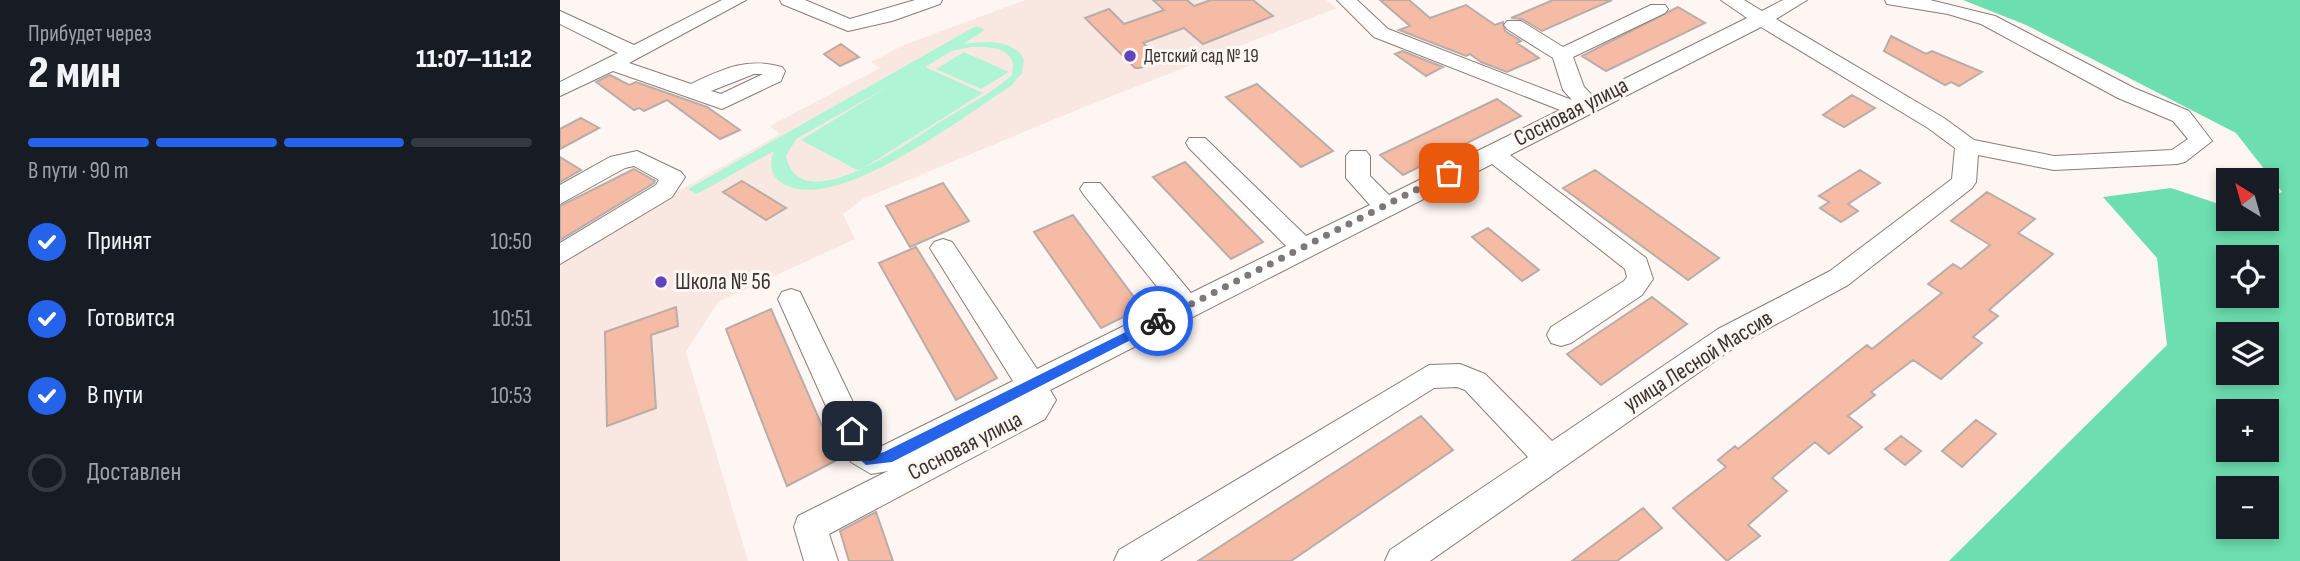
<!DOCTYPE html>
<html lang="ru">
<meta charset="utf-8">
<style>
:root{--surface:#171b24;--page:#20242c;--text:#f1f3f6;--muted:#9ea1a6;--line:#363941;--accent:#2563eb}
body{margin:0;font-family:"Sofia Sans Condensed",sans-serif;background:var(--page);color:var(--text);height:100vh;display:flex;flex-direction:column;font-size:26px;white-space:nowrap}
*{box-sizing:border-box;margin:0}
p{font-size:23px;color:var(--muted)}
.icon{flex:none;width:38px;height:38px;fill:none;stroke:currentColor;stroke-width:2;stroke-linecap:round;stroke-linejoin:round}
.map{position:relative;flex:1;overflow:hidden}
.panel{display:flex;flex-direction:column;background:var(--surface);width:560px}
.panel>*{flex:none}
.needle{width:46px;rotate:323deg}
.controls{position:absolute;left:1656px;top:168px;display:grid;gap:14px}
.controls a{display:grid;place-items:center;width:63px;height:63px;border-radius:0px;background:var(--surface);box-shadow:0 4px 10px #0003;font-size:35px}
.pin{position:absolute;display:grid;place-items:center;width:60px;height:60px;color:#fff;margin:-30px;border-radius:14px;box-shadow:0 4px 10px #0006}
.courier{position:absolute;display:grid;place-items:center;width:70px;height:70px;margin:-35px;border:5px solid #2563eb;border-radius:50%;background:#fff;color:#222;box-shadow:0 2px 9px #0007}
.head em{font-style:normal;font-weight:800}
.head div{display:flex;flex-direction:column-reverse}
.head{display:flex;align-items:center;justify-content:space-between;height:119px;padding:0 28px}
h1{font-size:46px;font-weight:800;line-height:52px}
.bar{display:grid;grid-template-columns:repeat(4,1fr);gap:10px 7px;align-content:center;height:84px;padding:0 28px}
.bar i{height:9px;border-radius:5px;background:var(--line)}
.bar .current{background:var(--accent)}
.bar p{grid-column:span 4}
ol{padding:0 28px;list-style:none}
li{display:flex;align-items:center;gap:21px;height:77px}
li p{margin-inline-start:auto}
li .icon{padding:7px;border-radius:50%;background:var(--accent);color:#fff;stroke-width:4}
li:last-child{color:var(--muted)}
li i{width:38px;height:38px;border:4px solid var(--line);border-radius:50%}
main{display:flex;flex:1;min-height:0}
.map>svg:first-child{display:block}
.built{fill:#f9e8e1}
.green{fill:#aff5d5;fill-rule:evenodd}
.forest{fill:#6cdeaf;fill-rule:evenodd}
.building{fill:#f6bba4;stroke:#b9ada9;stroke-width:2}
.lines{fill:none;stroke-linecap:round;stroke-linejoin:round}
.minor-casing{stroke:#897e79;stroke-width:2}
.minor{fill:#fff;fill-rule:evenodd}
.route{fill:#2563eb}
.done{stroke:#7e7876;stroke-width:7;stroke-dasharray:0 12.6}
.poi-dot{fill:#6144bd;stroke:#fef6f3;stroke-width:2.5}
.labels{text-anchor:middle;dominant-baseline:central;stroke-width:6;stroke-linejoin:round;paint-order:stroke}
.far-poi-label{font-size:19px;fill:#393432;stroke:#fef6f3;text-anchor:start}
.street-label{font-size:23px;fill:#393432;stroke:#fef6f3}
.poi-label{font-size:23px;fill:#393432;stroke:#fef6f3;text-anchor:start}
</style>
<main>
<section class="panel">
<div class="head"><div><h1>2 мин</h1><p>Прибудет через</p></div><em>11:07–11:12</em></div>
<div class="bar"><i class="current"></i><i class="current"></i><i class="current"></i><i></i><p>В пути · 90 m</p></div>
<ol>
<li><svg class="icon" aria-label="check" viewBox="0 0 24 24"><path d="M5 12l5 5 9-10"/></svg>Принят<p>10:50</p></li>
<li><svg class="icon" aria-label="check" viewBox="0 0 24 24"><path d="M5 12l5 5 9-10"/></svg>Готовится<p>10:51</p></li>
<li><svg class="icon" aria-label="check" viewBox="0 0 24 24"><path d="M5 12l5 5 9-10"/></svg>В пути<p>10:53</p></li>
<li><i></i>Доставлен</li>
</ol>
</section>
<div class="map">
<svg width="1740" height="561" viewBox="0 0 1740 561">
<rect width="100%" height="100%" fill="#fef6f3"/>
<path class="built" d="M465,0H766L777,8L529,105L303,199L283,214L295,239L158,302L126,352L188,561H0V262L81,212L220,134L210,126L320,68L311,62L344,45Z"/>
<path class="green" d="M416,26L425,30L403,44C423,41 452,38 464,59L462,73L451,86C405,115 274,217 222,183C210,176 209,162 214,151L137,194L128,189ZM411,47C427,47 447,46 453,63L452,75C431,94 404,107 380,122C353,139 240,223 226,156L236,139L331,85L241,140L299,171L423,93L365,67L392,51Z
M404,52L449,72L421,89L376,69Z"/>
<path class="forest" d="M1403,0H1740V561H1389L1607,345L1597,258L1543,197L1611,188L1668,207V219H1706V199L1722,192L1676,133L1466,25ZM1668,257H1706V296H1668ZM1668,334H1706V373H1668ZM1668,411H1706V450H1668ZM1668,488H1706V527H1668Z"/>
<path class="building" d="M593,0H627L634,6L651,0H693L713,16L643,44L624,28L583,43L600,60L580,68H575L525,18L549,9L564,24L604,10Z
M820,0H849L870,18L906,5L935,25L943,22L945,31L961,41L957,43L979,58L947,72L921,62L910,54L906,56L839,30L850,26Z
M993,0H1052L982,31L962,19L951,18Z
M1118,7L1145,23L1046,71L1022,56Z
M1331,36L1366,54L1372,51L1422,72L1399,86L1391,82L1385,85L1324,51Z
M281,44L299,57L280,66L264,54Z
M842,51L883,67L866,76L835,54Z
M50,75L69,85L76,82L147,107L180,130L160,139L107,100L84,111L79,108L74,110L36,82Z
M697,84L773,151L741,167L666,97Z
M1292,95L1315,108L1284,127L1263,115Z
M937,99L961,116L843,175L820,155Z
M21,118L39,128L0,149V129Z
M0,157L21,170L0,182Z
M625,162L703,242L671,259L593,177Z
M74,169L95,181L94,183L0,240V206Z
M1035,170L1159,258L1128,280L1003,188Z
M1300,170L1320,183L1288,204L1298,211L1281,222L1260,208L1269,202L1259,196Z
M182,181L226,208L206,220L163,192Z
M383,183L409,221L350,247L326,206Z
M1427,192L1475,219L1458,233L1493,254L1429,310L1438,316L1413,337L1422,343L1381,379L1353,360L1311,392L1315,395L1288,416L1302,427L1269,454L1255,442L1212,478L1227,491L1188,525L1200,536L1167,561L1113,508L1166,467L1158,460L1175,446L1178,449L1293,356L1307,345L1312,349L1382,293L1368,284L1393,264L1401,269L1430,245L1391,221Z
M513,215L582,308L541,328L474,232Z
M928,228L979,270L962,281L912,237Z
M356,247L437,378L396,400L319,263Z
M1092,297L1127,324L1041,385L1007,354Z
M116,307L118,326L91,335L96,408L47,426L45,332Z
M211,309L277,460L227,486L166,329Z
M861,416L893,450L731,561H638Z
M1416,420L1436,434L1402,467L1382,451Z
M1341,436L1361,451L1345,465L1325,449Z
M1083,508L1102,528L1057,561H1012Z
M316,512L333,561H289L280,531Z"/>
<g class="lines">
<g class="minor-casing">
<path id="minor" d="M162,0H186L69,63L131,84C163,69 187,57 222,67L225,71L221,81L162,109L53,71L0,96V82L58,53L0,24V11L74,45ZM194,74H203L161,94L151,91Z
M220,0H245L290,19L355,0H382L380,4L332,21L288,31L222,4Z
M777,0H797L828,29L1012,100L1003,90L993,58L947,29L944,25L947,21H961L1003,47L1091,5H1105L1108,9L1105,13L1013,57L1024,87L1032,95L1187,18L1161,0H1184L1202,11L1223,0H1247L1216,19L1384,118L1414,140L1494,156L1612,150L1628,139L1613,121L1558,98L1421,24L1388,14L1327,4L1325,0H1370L1435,16L1574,88L1629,111L1652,141L1625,162L1617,164L1494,170L1418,155L1416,182L1412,188L1288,285L1178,345L870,561H825L830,550L968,457L905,390L897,387L874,388L600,561H554L559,550L869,365L900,364L925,374L992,441L1158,329L1270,271L1392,179L1395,148L1368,128L1201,27L950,155L1086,258L1093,279L1082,295L1011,343L1001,346L991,343L987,335L991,327L1064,281L1067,277L1065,269L932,164L490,390L496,400L485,419L269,534L278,561H244L234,527L238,516L328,471L311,474L291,462L218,299L222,292L231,289L240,292L313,444L322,446L453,381L370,248L374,242L383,239L392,242L477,369L610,303L524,195L520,189L524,183H540L631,293L726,246L629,148L626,143L629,138H645L746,236L810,205L786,178V156L790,151H806L810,156V176L829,195L1000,110L814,37Z
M77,151L121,172L125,177L112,197L0,264V243L96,185L99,180L74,166L65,168L0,204V185L50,157Z"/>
</g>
<use href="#minor" class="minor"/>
</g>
<path class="route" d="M598,316L604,321L602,324L332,462L306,465L297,457L285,431L292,426L296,427L307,449L313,455L324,452Z"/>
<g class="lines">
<path class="done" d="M598,321L889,173"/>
</g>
<g class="poi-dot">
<circle cx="570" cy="56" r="7"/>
<circle cx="101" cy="282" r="7"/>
</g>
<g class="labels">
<g class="far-poi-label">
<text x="584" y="56">Детский сад № 19</text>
</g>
<g class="street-label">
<text transform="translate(1011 112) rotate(-27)">Сосновая улица</text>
<text transform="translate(1138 361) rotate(-32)">улица Лесной Массив</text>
<text transform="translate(405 446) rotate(-27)">Сосновая улица</text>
</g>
<g class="poi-label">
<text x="115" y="282">Школа № 56</text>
</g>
</g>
</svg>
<div class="controls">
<a><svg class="needle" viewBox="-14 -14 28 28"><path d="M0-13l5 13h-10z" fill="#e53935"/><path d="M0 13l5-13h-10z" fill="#9ea1a6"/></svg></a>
<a><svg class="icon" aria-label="locate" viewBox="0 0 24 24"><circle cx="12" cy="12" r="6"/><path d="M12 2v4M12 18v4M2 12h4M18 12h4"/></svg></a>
<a><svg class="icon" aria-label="layers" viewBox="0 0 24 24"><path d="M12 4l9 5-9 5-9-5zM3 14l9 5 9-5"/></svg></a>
<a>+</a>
<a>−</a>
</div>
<div class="pin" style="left:889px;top:173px;background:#ea580c"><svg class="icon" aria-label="bag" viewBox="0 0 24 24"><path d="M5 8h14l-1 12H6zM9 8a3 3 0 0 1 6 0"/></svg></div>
<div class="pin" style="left:292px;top:431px;background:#1f2937"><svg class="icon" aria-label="home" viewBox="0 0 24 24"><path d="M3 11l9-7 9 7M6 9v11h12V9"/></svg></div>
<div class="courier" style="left:598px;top:321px"><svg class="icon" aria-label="bike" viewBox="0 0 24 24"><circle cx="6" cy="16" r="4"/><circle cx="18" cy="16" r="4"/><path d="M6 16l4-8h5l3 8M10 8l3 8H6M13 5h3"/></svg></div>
</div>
</main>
